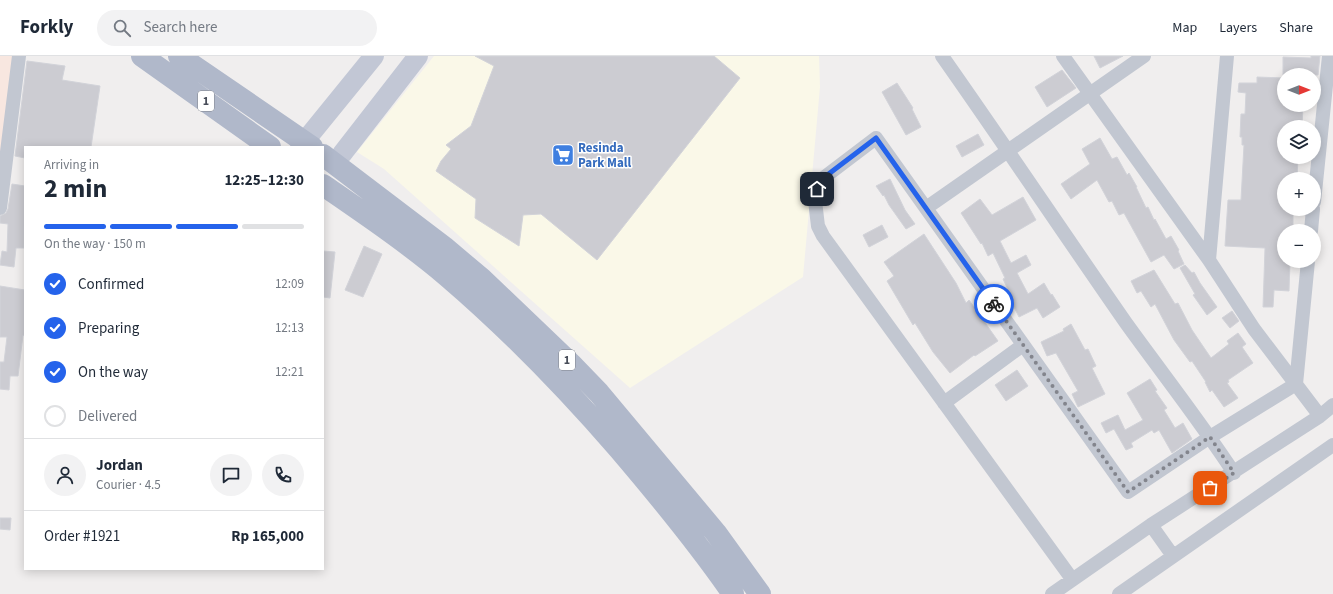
<!DOCTYPE html>
<meta charset="utf-8">
<style>
:root{--surface:#fff;--page:#f2f2f3;--text:#1f2937;--muted:#747a83;--line:#e0e1e3;--accent:#2563eb}
body{margin:0;font-family:"Source Sans 3",sans-serif;background:var(--page);color:var(--text);height:100vh;display:flex;flex-direction:column;font-size:15px;white-space:nowrap}
*{box-sizing:border-box;margin:0}
p{font-size:13px;color:var(--muted)}
.icon{flex:none;width:22px;height:22px;fill:none;stroke:currentColor;stroke-width:2;stroke-linecap:round;stroke-linejoin:round}
.map{position:relative;flex:1;overflow:hidden}
.details{position:absolute;left:24px;top:90px;width:300px;height:424px;display:flex;flex-direction:column;background:var(--surface);border-radius:0px;box-shadow:0 2px 10px #0003}
.details>*{flex:none}
.needle{width:26px;rotate:90deg}
.buttons{position:absolute;left:1277px;top:12px;display:grid;gap:8px}
.buttons a{display:grid;place-items:center;width:44px;height:44px;border-radius:50%;background:var(--surface);box-shadow:0 2px 10px #0003;font-size:20px}
.pin{position:absolute;display:grid;place-items:center;width:34px;height:34px;color:#fff;margin:-17px;border-radius:8px;box-shadow:0 2px 6px #0006}
.courier{position:absolute;display:grid;place-items:center;width:40px;height:40px;margin:-20px;border:3px solid #2563eb;border-radius:50%;background:#fff;color:#222;box-shadow:0 1px 5px #0007}
.head em{font-style:normal;font-weight:700}
.head div{display:flex;flex-direction:column-reverse}
.head{display:flex;align-items:center;justify-content:space-between;height:68px;padding:0 20px}
h1{font-size:26px;font-weight:700;line-height:30px}
.bar{display:grid;grid-template-columns:repeat(4,1fr);gap:6px 4px;align-content:center;height:48px;padding:0 20px}
.bar i{height:5px;border-radius:3px;background:var(--line)}
.bar .on{background:var(--accent)}
.bar p{grid-column:span 4}
.line{display:flex;align-items:center;gap:10px;padding:0 20px;border-top:1px solid var(--line)}
.line div{flex:1}
.round{display:grid;place-items:center;flex:none;width:42px;height:42px;border-radius:21px;background:var(--page)}
ol{padding:0 20px;list-style:none}
li{display:flex;align-items:center;gap:12px;height:44px}
li p{margin-inline-start:auto}
li .icon{padding:4px;border-radius:50%;background:var(--accent);color:#fff;stroke-width:4}
li:last-child{color:var(--muted)}
li i{width:22px;height:22px;border:2px solid var(--line);border-radius:50%}
header{display:flex;align-items:center;gap:24px;box-sizing:border-box;height:56px;padding:0 20px;background:var(--surface);border-bottom:1px solid var(--line)}
header strong{font-size:19px}
nav{display:flex;gap:22px;margin-inline-start:auto;font-size:14px}
.search{width:280px;height:36px;background:var(--page);display:flex;align-items:center;gap:10px;box-sizing:border-box;padding:0 14px;border-radius:22px;color:var(--muted);font-size:15px}
.map>svg:first-child{display:block}
.commercial{fill:#faf8e8}
.medical{fill:#f8e7e0}
.building{fill:#ccccd2;stroke:#d2d3d9}
.lines{fill:none;stroke-linecap:round;stroke-linejoin:round}
.street{stroke:#c2c7d1;stroke-width:14}
.secondary{stroke:#c2c7d5;stroke-width:20}
.primary{stroke:#b0b8ca;stroke-width:22}
.done{stroke:#83858d;stroke-width:4;stroke-dasharray:0 7.2}
.route{stroke:#2563eb;stroke-width:5}
.labels{text-anchor:middle;dominant-baseline:central;stroke-width:3;stroke-linejoin:round;paint-order:stroke}
.shield{fill:#fff;stroke:#7f828b;stroke-width:1}
.shield-label{font-size:12px;font-weight:bold;fill:#484d59}
.shop-label{font-size:13px;font-weight:bold;fill:#366cbe;stroke:#fff;text-anchor:start}
</style>
<header>
<strong>Forkly</strong>
<div class="search"><svg class="icon" aria-label="search" viewBox="0 0 24 24"><circle cx="10" cy="10" r="6"/><path d="M15 15l6 6"/></svg>Search here</div>
<nav><a>Map</a><a>Layers</a><a>Share</a></nav>
</header>
<div class="map">
<svg width="1333" height="538" viewBox="0 0 1333 538">
<rect width="100%" height="100%" fill="#f0eeee"/>
<path class="commercial" d="M434,0H819L820,31L803,221L630,332L384,113L357,96Z"/>
<path class="medical" d="M0,0H13L0,134Z"/>
<path class="building" d="M475,0H714L740,22L597,204L541,158L523,159L519,190L475,162L476,143L436,115L441,105L451,93L446,89L471,70L494,10Z
M1094,0H1123L1100,12Z
M1311,0H1320L1318,19H1283V1L1311,2Z
M27,5L65,10L62,24L100,30L91,91H25V102L15,100Z
M1062,14L1076,32L1047,51L1035,31Z
M1257,21L1284,22V49H1303L1302,71H1284V101H1298L1297,123H1283V152L1293,153V175H1284V205H1290L1289,235L1274,234L1273,251H1263L1265,192L1225,190L1228,144H1241L1244,89H1242V81H1240L1241,58H1245L1246,37L1238,36L1239,27H1257Z
M897,27L913,52L912,53L921,71L906,79L882,36Z
M978,78L984,89L962,101L956,90Z
M1100,82L1112,103L1117,101L1127,119L1129,117L1137,131H1136L1146,152L1148,151L1154,164L1155,163L1166,183L1171,180L1179,194L1178,195L1184,208L1174,213L1164,199L1151,206L1124,157L1119,159L1112,145L1109,146L1097,124L1071,143L1061,128L1090,108L1082,93Z
M890,123L905,154L915,168L906,173L889,149L884,139L883,140L876,130Z
M12,128L25,130L24,192H16L14,211L0,209L2,195L7,196L8,168L0,167V160L6,157L8,153Z
M1023,141L1036,164L1000,185L1011,207L1026,199L1031,209L1017,217L1028,238L1044,227L1051,239L1052,238L1060,251L1043,262L1037,252L1019,261L1012,247L1014,246L1003,223L1005,222L993,197L988,200L982,187L981,188L961,157L980,143L992,159Z
M882,169L888,181L869,191L863,179Z
M924,178L956,227L966,247L969,244L998,285L975,300L974,299L950,317L933,296L915,267L913,269L887,225L894,220L884,206Z
M364,190L382,198L363,241L345,234Z
M323,195L335,196L330,242L323,241Z
M1185,209L1192,217L1194,216L1200,227L1217,251L1207,259L1193,239L1195,238L1180,212Z
M1154,214L1175,248L1178,247L1192,274L1211,302L1229,288L1227,285L1238,277L1246,288L1242,291L1253,307L1228,324L1229,326L1227,327L1238,342L1224,351L1212,334L1210,336L1205,326H1206L1192,305L1190,306L1174,284L1155,248L1151,251L1141,235L1137,237L1131,225Z
M0,230L25,234V280L23,279L18,320H10L9,334L0,333V306H4L7,281H0Z
M1232,255L1239,265L1230,272L1222,262Z
M1071,268L1085,294L1088,293L1096,310L1092,312L1105,338L1078,351L1072,338L1078,335L1056,297L1047,300L1041,286L1064,275L1063,273Z
M1017,314L1028,330L1006,345L995,329Z
M1150,323L1157,334L1155,335L1167,352L1164,354L1175,372L1183,367L1192,383L1172,397L1159,374L1154,377L1152,374L1131,387L1133,391L1126,394L1114,373L1106,377L1101,367L1118,359L1125,374L1143,364L1127,337Z
M0,462H11L10,474L0,473Z"/>
<g class="lines">
<path class="street" d="M942,0C1004,88 1064,178 1126,267C1162,317 1200,365 1234,417
M1063,0L1209,204L1254,273L1320,360
M1314,146L1329,0
M0,152L19,0
M926,152L1144,0
M1311,175L1313,153
M1209,204L1227,0
M944,347L1023,289
M1151,469L1173,500
M1072,523L823,180L818,170L815,145L817,133L822,123L876,82L1128,436L1210,381L1296,328L1308,205
M1052,538L1151,469L1320,360L1333,349
M1119,538L1333,389"/>
<path class="secondary" d="M300,91L374,0
M342,98L418,0"/>
<path class="primary" d="M142,0L270,91
M179,0L312,91
M323,99L444,191L482,223L571,308L599,337L716,477L760,538
M323,129C365,158 408,187 447,220C509,273 566,332 619,393C659,440 698,487 733,538"/>
</g>
<g class="lines">
<path class="done" d="M994,248L1128,436L1210,381L1234,417L1210,432"/>
<path class="route" d="M817,133L822,123L876,82L994,248"/>
</g>
<defs>
<g id="supermarket-square" transform="scale(1.15)"><rect x="-9" y="-9" width="18" height="18" rx="4" fill="#3f7fe0" stroke="#fff"/><path d="M-6-5.5h2.5l.6 2H6L4.5 2H-2.5L-4.4-4H-6ZM-1.5 3.2a1.3 1.3 0 1 0 .1 0ZM3 3.2a1.3 1.3 0 1 0 .1 0Z" fill="#fff"/></g>
</defs>
<g fill-rule="evenodd">
<use href="#supermarket-square" x="563" y="99"/>
</g>
<g class="labels">
<g class="shield">
<rect x="198" y="35" width="16" height="20" rx="3"/>
<rect x="559" y="294" width="16" height="20" rx="3"/>
</g>
<g class="shield-label">
<text x="206" y="45">1</text>
<text x="567" y="304">1</text>
</g>
<g class="shop-label">
<text x="578" y="92">Resinda<tspan x="578" dy="15">Park Mall</tspan></text>
</g>
</g>
</svg>
<div class="buttons">
<a><svg class="needle" viewBox="-14 -14 28 28"><path d="M0-13l5 13h-10z" fill="#e53935"/><path d="M0 13l5-13h-10z" fill="#747a83"/></svg></a>
<a><svg class="icon" aria-label="layers" viewBox="0 0 24 24"><path d="M12 4l9 5-9 5-9-5zM3 14l9 5 9-5"/></svg></a>
<a>+</a>
<a>−</a>
</div>
<div class="pin" style="left:1210px;top:432px;background:#ea580c"><svg class="icon" aria-label="bag" viewBox="0 0 24 24"><path d="M5 8h14l-1 12H6zM9 8a3 3 0 0 1 6 0"/></svg></div>
<div class="pin" style="left:817px;top:133px;background:#1f2937"><svg class="icon" aria-label="home" viewBox="0 0 24 24"><path d="M3 11l9-7 9 7M6 9v11h12V9"/></svg></div>
<div class="courier" style="left:994px;top:248px"><svg class="icon" aria-label="bike" viewBox="0 0 24 24"><circle cx="6" cy="16" r="4"/><circle cx="18" cy="16" r="4"/><path d="M6 16l4-8h5l3 8M10 8l3 8H6M13 5h3"/></svg></div>
<section class="details">
<div class="head"><div><h1>2 min</h1><p>Arriving in</p></div><em>12:25–12:30</em></div>
<div class="bar"><i class="on"></i><i class="on"></i><i class="on"></i><i></i><p>On the way · 150 m</p></div>
<ol>
<li><svg class="icon" aria-label="check" viewBox="0 0 24 24"><path d="M5 12l5 5 9-10"/></svg>Confirmed<p>12:09</p></li>
<li><svg class="icon" aria-label="check" viewBox="0 0 24 24"><path d="M5 12l5 5 9-10"/></svg>Preparing<p>12:13</p></li>
<li><svg class="icon" aria-label="check" viewBox="0 0 24 24"><path d="M5 12l5 5 9-10"/></svg>On the way<p>12:21</p></li>
<li><i></i>Delivered</li>
</ol>
<div class="line" style="height:72px"><a class="round"><svg class="icon" aria-label="person" viewBox="0 0 24 24"><circle cx="12" cy="8" r="4"/><path d="M4 21q1-7 8-7t8 7"/></svg></a><div><b>Jordan</b><p>Courier · 4.5</p></div><a class="round"><svg class="icon" aria-label="chat" viewBox="0 0 24 24"><path d="M4 5h16v11H9l-5 4z"/></svg></a><a class="round"><svg class="icon" aria-label="phone" viewBox="0 0 24 24"><path d="M5 4h4l2 5-3 2q2 4 5 5l2-3 5 2v4C11 20 4 13 5 4z"/></svg></a></div>
<div class="line" style="height:52px"><div>Order #1921</div><b>Rp 165,000</b></div>
</section>
</div>
